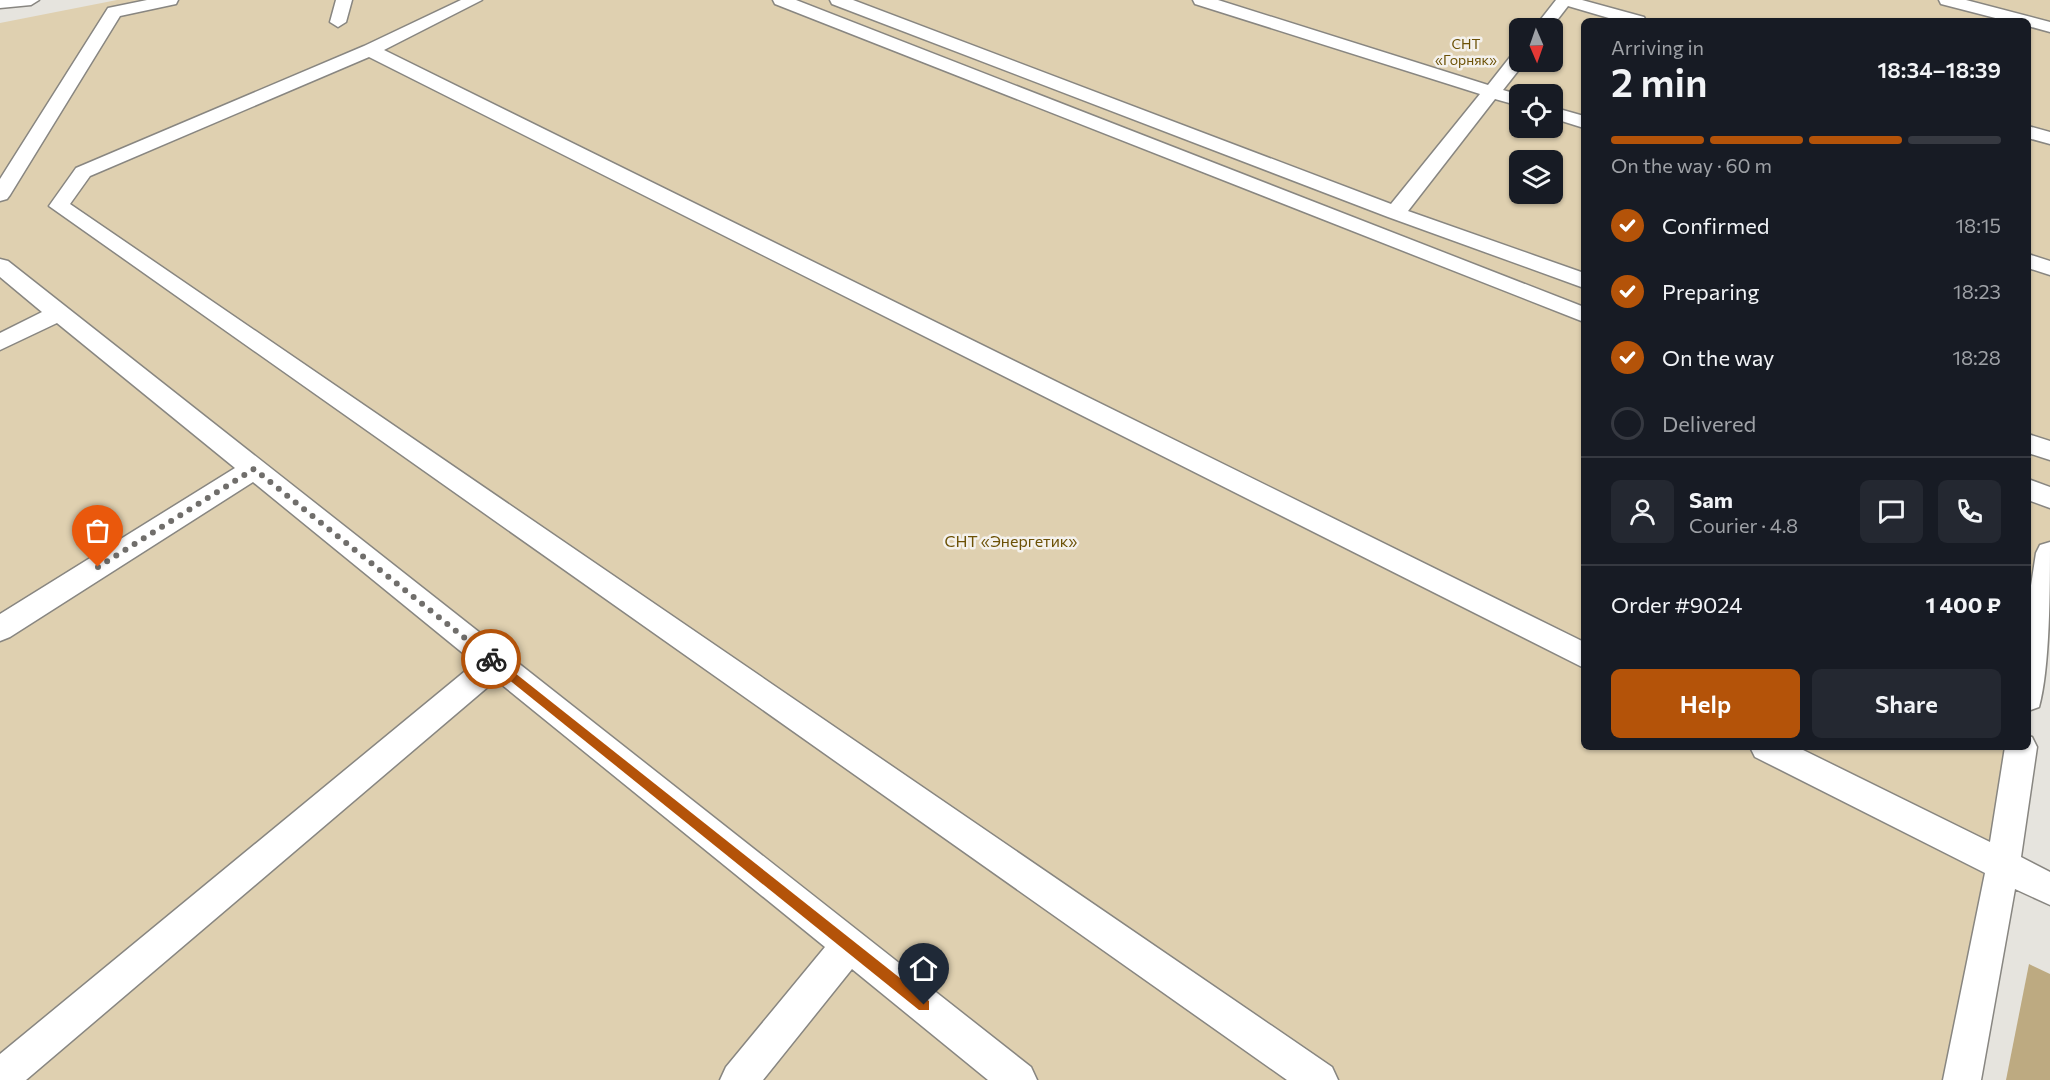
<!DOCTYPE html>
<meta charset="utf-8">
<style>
:root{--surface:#171b24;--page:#242831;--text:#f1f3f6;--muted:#9ea1a6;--line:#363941;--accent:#b45309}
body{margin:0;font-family:Commissioner,sans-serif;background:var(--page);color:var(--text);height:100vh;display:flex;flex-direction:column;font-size:22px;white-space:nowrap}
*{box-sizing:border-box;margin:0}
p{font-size:20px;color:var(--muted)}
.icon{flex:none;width:33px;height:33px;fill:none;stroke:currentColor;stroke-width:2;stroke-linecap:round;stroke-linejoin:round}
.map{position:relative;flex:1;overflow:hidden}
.side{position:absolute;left:1581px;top:18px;width:450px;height:732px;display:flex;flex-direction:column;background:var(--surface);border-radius:9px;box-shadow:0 2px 4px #0004}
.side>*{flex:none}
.needle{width:39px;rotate:178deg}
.buttons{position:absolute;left:1509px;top:18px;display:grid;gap:12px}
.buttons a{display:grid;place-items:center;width:54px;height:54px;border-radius:9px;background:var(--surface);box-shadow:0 2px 4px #0004;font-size:30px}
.pin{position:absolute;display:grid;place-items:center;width:51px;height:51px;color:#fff;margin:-62px -26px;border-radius:50% 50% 50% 0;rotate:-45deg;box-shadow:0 0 6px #0007}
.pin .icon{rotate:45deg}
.courier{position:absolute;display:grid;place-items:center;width:60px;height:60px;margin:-30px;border:4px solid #b45309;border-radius:50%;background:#fff;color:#222;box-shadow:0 2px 8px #0007}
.head em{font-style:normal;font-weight:600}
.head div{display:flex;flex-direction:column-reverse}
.head{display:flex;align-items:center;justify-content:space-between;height:102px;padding:0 30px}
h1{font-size:39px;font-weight:600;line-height:45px}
.bar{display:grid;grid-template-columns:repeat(4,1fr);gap:9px 6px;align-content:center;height:72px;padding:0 30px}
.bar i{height:8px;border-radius:4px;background:var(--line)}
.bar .on{background:var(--accent)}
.bar p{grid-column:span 4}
.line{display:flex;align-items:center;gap:15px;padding:0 30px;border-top:2px solid var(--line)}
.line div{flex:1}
.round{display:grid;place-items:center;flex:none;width:63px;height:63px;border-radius:9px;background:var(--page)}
ol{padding:0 30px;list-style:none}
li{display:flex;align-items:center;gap:18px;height:66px}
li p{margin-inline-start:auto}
li .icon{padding:6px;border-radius:50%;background:var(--accent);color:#fff;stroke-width:4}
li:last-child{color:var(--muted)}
li i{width:33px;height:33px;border:3px solid var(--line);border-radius:50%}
.primary-button{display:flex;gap:12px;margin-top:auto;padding:12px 30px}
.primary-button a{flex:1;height:69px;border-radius:9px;background:var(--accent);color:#fff;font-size:24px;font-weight:600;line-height:69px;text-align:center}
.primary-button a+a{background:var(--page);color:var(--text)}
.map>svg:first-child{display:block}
.green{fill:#dfd0b0;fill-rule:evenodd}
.forest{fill:#bdaa81}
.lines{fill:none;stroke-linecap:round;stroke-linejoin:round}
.lane-casing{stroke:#888681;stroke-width:3}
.lane{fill:#fff;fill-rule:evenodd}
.route{fill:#b45309}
.done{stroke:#706e6b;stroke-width:6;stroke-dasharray:0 10.8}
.labels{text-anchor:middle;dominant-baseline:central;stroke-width:5;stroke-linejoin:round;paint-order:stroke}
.far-park-label{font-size:14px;fill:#6c5106;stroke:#f4f1ec}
.park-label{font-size:16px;fill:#6c5106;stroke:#f4f1ec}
</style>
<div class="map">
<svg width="2050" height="1080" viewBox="0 0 2050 1080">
<rect width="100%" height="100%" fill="#e6e4de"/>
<path class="green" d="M117,0H2050V617L2028,716V21H1584V747H2021L1947,1080H0V23ZM1520,28H1552V62H1520ZM1520,94H1552V128H1520ZM1520,160H1552V194H1520Z"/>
<path class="forest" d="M2029,964L2050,974V1080H2006Z"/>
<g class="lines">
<g class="lane-casing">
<path id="lane" d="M0,0H39L31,5L0,8Z
M147,0H178L176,4L120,16L10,195L7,199L0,201V179L108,8Z
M336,0H352L346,22L338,27L330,22Z
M461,0H482L384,50L1584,642V668L369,57L90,176L70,204L1332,1067L1338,1080H1287L49,206L76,168L364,46Z
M773,0H796L1584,307V322L775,4Z
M830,0H853L1391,204L1480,94L1195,4L1193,0H1218L1488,85L1514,52L1520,51V62H1525L1503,90L1520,95V106L1495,99L1408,211L1584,273V288L1388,217L832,4Z
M1556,0H1582L1644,17L1646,21H1619L1568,6L1551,28H1534Z
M1939,0H1966L2050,22V32L2028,26V21H2007L1941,4Z
M1552,107L1584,116V128L1552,118Z
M2028,126L2050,132V144L2028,138Z
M2028,254L2050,261V275L2028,268Z
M0,259L8,261L1031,1067L1037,1080H988L852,969L763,1080H720L726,1067L825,947L496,680L26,1080H0V1054L475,663L253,482L10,637L0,641V614L235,468L57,323L0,350V333L42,312L0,277Z
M2028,434L2050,441V460L2028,453Z
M2028,479L2050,487V508L2028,500Z
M2050,542C2050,587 2050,668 2039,707L2028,711V605L2036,553L2040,545Z
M2028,736L2032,737L2037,747L2021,857L2050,872V905L2015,889L1981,1080H1943L1985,873L1755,757L1750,747H1797L1990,842L2005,747H2028Z"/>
</g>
<use href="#lane" class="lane"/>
</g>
<path class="route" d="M491,654L929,1001V1010H919L487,662V656Z"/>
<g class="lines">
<path class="done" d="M98,567L254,469L491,659"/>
</g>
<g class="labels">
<g class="far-park-label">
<text x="1466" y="43">СНТ<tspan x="1466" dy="16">«Горняк»</tspan></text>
</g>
<g class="park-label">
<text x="1011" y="540">СНТ «Энергетик»</text>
</g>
</g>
</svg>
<div class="buttons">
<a><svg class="needle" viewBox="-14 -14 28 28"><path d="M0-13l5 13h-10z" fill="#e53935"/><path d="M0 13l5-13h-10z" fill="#9ea1a6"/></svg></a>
<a><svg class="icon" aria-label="locate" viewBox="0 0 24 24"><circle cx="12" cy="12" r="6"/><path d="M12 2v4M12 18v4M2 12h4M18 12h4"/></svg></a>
<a><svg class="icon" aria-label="layers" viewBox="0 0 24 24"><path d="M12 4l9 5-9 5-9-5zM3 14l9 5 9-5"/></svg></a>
</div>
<div class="pin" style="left:98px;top:567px;background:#ea580c"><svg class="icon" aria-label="bag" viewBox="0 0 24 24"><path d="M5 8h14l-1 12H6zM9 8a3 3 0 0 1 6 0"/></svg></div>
<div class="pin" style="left:924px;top:1005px;background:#1f2937"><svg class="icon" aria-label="home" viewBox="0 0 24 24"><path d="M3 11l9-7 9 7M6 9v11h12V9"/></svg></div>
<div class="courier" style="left:491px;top:659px"><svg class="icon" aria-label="bike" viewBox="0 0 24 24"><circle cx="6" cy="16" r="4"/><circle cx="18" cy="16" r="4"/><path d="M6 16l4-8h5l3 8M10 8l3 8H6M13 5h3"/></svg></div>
<section class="side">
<div class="head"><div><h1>2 min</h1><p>Arriving in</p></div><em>18:34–18:39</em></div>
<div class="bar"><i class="on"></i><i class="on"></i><i class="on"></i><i></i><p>On the way · 60 m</p></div>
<ol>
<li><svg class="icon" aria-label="check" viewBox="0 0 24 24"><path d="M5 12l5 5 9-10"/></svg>Confirmed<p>18:15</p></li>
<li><svg class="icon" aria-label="check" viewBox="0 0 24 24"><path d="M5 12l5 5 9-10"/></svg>Preparing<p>18:23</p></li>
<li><svg class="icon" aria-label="check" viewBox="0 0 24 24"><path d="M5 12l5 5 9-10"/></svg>On the way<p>18:28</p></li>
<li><i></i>Delivered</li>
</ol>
<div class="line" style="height:108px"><a class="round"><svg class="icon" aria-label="person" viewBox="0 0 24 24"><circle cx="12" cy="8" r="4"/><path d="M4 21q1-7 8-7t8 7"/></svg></a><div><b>Sam</b><p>Courier · 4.8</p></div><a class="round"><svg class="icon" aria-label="chat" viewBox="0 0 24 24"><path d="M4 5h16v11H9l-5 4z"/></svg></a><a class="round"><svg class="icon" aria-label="phone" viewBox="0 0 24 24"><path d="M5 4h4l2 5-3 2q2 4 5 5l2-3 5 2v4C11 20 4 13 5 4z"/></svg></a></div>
<div class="line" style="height:78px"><div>Order #9024</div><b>1 400 ₽</b></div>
<div class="primary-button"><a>Help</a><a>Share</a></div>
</section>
</div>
